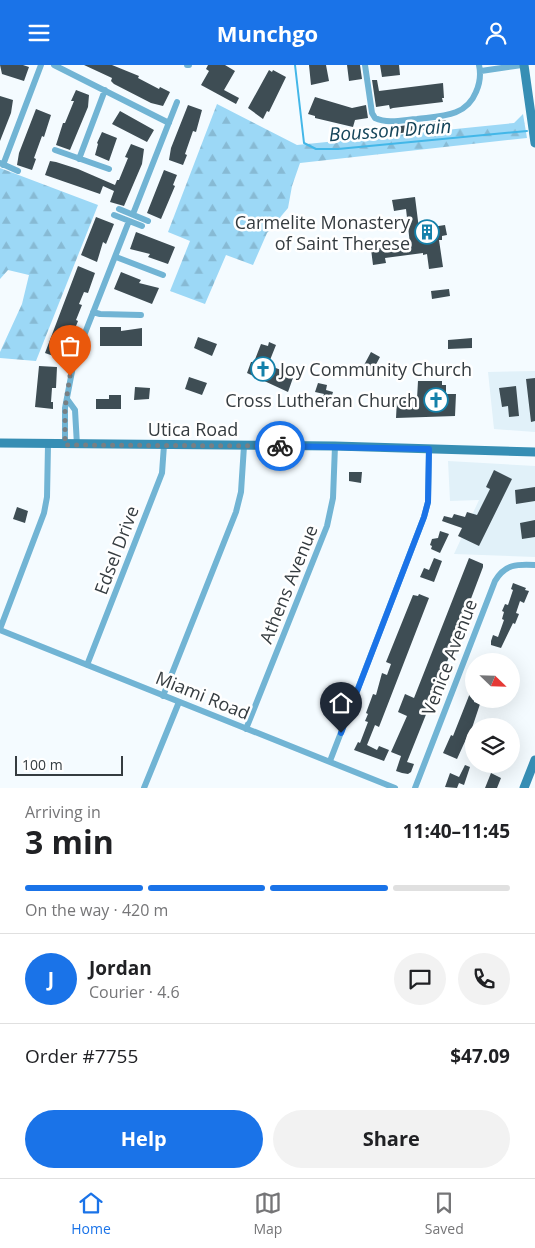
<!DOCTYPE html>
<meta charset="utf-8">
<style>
:root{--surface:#fff;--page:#f2f2f2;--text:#202124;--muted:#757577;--line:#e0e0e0;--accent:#1a73e8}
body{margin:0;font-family:"Open Sans",sans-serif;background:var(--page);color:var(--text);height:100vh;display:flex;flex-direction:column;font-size:19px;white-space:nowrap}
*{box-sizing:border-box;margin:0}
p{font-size:16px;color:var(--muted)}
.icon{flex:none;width:28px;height:28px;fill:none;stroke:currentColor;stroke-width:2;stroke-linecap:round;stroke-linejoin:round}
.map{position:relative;height:723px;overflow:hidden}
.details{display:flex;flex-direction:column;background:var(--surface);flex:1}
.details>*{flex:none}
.needle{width:32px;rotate:113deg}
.fabs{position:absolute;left:465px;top:588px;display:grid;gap:10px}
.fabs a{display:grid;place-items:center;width:55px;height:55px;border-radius:50%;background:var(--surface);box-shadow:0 5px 20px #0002;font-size:25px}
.scale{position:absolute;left:15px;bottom:12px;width:108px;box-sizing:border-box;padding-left:5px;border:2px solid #353c40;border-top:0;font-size:14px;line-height:18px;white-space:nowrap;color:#353c40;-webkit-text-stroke:4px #fff;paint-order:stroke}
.pin{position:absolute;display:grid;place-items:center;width:42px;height:42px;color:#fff;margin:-51px -21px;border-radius:50% 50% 50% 0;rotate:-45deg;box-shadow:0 0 5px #0007}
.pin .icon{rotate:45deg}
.courier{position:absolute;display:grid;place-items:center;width:50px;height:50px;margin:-25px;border:4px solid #1a73e8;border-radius:50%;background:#fff;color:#222;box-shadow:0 1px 6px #0007}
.head em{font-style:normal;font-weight:700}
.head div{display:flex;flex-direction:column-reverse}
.head{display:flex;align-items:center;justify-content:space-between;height:85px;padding:0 25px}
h1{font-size:32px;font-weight:700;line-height:38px}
.bar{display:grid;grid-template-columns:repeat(4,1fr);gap:8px 5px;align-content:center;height:60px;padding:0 25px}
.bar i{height:6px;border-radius:4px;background:var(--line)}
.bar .current{background:var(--accent)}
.bar p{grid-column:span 4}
.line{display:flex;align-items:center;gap:12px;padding:0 25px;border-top:1px solid var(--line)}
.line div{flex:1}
.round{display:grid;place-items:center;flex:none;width:52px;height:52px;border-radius:26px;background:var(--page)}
.primary-button{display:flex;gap:10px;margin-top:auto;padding:10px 25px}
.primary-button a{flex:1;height:58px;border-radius:30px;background:var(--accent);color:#fff;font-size:20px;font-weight:700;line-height:58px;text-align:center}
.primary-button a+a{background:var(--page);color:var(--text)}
header{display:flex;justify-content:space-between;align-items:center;height:65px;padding:0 25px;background:var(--accent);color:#fff;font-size:22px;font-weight:700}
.dock{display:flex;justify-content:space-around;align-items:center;height:70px;border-top:1px solid var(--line);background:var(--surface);font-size:14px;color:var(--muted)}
.dock a{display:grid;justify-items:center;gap:2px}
.dock .current{color:var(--accent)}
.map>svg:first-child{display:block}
.built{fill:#e1f1f9}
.forest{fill:url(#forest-firs)}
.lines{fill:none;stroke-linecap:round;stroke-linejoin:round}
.stream{stroke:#43b7e8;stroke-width:2}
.building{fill:#3e4d54}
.street{stroke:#71b4d4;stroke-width:6}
.secondary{stroke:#368eb4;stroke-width:9}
.done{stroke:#787f83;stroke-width:5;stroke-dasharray:0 9}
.route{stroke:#1a73e8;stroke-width:6}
.labels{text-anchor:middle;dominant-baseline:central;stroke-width:5;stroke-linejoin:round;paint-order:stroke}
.poi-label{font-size:18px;fill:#353c40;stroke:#fff;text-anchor:end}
.street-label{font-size:18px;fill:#353c40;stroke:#fff}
.water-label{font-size:19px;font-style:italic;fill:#16465b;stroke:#fff}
</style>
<header><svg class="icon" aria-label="menu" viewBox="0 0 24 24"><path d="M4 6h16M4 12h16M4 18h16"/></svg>Munchgo<svg class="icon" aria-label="person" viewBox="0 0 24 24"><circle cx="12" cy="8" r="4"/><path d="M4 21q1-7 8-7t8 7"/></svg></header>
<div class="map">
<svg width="535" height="723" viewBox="0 0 535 723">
<defs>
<pattern id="forest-firs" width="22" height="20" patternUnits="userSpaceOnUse" patternTransform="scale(1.25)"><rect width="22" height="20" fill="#9cd8f6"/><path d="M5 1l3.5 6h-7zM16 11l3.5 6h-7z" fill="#87bad4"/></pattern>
</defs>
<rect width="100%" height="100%" fill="#f4fbff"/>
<path class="built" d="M535,306V367L494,364L488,307Z
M448,396L535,401V492L454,489L479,435L450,436Z"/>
<path class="forest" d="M217,39L297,80L514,58L523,49L527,73L300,98L292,121L288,143L267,168L253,200L226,190L205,239L170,226L190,176L168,167Z
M0,103L98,140L36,296L0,293V287L22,239L29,210L8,205L0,214Z"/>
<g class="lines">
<path class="stream" d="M295,0L304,78L316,84H338L527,66"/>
</g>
<path class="building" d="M0,0H23L29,2L24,16L2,9Z
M84,0H112L139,11L138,13L159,24L160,22L170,27L163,41L151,38L114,19L111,16L112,13Z
M208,0H225L235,6L224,25L239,33L236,39L201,20L209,6L206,4Z
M309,0H326L329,16L311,20Z
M347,0H360L362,14L349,16Z
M380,0H399L400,10L382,12Z
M269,5L272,7L273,5L286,12L269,47L267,46L263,54L248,43Z
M372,15H377L379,26L443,18L444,33H442L443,37L393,43L390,44L389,40L376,42Z
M76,25L89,30L88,42L70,85L56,80L63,58H65L74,36H71Z
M0,31L13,35L11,48L0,76Z
M315,32L352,43L366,40L368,53L355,55L353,62L315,53V51L308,49Z
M188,40L202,45L196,67L193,66L185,89L187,90L183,100L169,95L171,83Z
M36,44L51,50L44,72L42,71L34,93L36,94L32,105L17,100L19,88Z
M120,46L154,65L147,77L112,59Z
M446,55V62L394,69L393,62Z
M102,67L117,73L109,96L95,90L98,79L97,78Z
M131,79L144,84L142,99L124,141L110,137L114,126L103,121L100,129L45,110L50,96L56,97L78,104L115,120L117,115H119L128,93L125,92Z
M164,105L177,110L173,120L175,121L161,154L147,148Z
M415,132L419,164L445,160L447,170L442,171V175H439L443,202L429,204L427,189L423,190V188L385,193L386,198L373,200L371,184L410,179L406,144L394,146L392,135Z
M96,152L114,159L106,179L103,177L97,197L81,190Z
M136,167L175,182L168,199L148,192L150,189L130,184Z
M78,201L95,208L88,228L84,227L79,239L82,240L76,255L78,256L70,276L67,275L64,281L62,294L45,288Z
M121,207L141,215L139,218L159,223L152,239L114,224Z
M449,224L450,231L432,234L431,226Z
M100,262H121V266L142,263V281H100Z
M198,272L217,279L212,291L194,283Z
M472,273V283L448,284V275Z
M269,277L276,280L268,300L294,310L288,327L247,308L251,297H254L261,279L268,281Z
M371,287L380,292L372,307L363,302Z
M39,301L57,302L56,323H52L51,337H53V344L35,342Z
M189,312L207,318L202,330L185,324Z
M535,313V356L531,357L526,314Z
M418,316H442V320H446V329H456L455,351L396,353L397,334H417Z
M318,318L327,320L326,325L333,327L329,340L321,337L324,329L315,327Z
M516,321L519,351L509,352L508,341L502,342L499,323Z
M135,322L150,323L149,334L134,335Z
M109,330H121V344H96V334H109Z
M494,405L512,414L479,481L458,471L462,463L442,456L444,451L452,453L454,449L465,452L467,447L477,450L490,424L486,422Z
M349,407H362L361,418L349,416Z
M535,422V436L516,439L515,425Z
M17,442L28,446L25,458L13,454Z
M535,455V472L522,474L520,458Z
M440,466L449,469L440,488L431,484L432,481L430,480L432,474L438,473Z
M434,493L442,496L434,517L420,512L424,503L429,505Z
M469,493L483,499V502L439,618L436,617L430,631L433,632L407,697L414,699L411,707L408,709L402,708L396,706L401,691L391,687L407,651L398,647L405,629L414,633Z
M513,518L526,523L525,525L529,526L524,538L520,536L516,548L519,549L515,559L513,558L501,583L491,580V576L493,570L498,572L504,555L502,554L504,547L502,546L505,539L508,540L513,525L511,524Z
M419,529L429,533L379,662L375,660L367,680L377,685L379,681L389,685L384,696L354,685L358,677L360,678L368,657L365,656L368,649L366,648L373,629L376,630L382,608L387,610L391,599L386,597L413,530L418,531Z
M474,618V637L480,639L469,672H467L457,694L443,688L451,670L453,671Z
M465,700L470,702L464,720L459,718L457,723L445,722L450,708L459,712Z
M491,708L501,713L497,723H485Z"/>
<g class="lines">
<path class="street" d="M54,0L169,58
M187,0H189
M365,0L372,48L375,53C388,59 403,55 417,54C441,51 466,52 476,27C480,18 481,9 479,0
M481,6L522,0
M55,85L109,104
M79,94L105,25
M0,98L18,106
M3,100L41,0
M119,144L148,156
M133,149L177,37
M114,150L142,161
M116,192L163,210
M93,247L100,249L141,250
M67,334L75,345L77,380
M65,380V343L74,296L129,156
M0,564L44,448L47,432L48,380
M0,565L395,723
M87,600L162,408L164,380
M163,631L236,447L241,427L244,381
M246,664L327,461L333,433L335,381
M330,696L424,452L428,437L429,384
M144,723L179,637
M415,723L495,516C505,499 517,499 535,500"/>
<path class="secondary" d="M524,0L535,78
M0,378L335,381L535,387
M524,723L535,695"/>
</g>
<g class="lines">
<path class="done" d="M70,311L65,343V380L280,381"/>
<path class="route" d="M280,381L429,384L428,437L424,452L341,668"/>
</g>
<defs>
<g id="building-ring" transform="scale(1.25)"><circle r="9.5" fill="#fff" stroke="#1581aa" stroke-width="1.5"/><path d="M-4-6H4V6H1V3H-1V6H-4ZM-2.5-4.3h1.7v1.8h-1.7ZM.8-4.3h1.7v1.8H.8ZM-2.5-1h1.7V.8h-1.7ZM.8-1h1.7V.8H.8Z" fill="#1581aa"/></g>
<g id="church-ring" transform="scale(1.25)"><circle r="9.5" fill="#fff" stroke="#1581aa" stroke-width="1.5"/><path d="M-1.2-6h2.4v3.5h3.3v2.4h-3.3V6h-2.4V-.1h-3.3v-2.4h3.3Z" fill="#1581aa"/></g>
</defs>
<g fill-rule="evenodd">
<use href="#building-ring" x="427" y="167"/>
<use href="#church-ring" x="263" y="304"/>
<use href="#church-ring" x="436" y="335"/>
</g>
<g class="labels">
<g class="poi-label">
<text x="410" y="157">Carmelite Monastery<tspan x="410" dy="21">of Saint Therese</tspan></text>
<text x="280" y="304" text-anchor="start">Joy Community Church</text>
<text x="418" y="335">Cross Lutheran Church</text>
</g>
<g class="street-label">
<text x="193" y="364">Utica Road</text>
<text transform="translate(116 485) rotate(-69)">Edsel Drive</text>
<text transform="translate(288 519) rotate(-68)">Athens Avenue</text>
<text transform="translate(449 592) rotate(-69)">Venice Avenue</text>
<text transform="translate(203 630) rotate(22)">Miami Road</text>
</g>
<g class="water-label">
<text transform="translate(390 65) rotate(-4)">Bousson Drain</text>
</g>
</g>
</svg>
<div class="fabs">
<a><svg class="needle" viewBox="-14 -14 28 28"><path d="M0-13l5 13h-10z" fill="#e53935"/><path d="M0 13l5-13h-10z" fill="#757577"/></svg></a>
<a><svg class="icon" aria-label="layers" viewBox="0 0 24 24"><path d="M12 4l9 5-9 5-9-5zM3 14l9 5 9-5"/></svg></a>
</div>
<div class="scale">100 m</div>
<div class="pin" style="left:70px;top:311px;background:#ea580c"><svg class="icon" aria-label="bag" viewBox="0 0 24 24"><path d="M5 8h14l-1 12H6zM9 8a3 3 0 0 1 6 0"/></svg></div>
<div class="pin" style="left:341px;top:668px;background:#1f2937"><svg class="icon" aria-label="home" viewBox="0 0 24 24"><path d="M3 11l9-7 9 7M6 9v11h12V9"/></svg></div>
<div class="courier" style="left:280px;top:381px"><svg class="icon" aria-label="bike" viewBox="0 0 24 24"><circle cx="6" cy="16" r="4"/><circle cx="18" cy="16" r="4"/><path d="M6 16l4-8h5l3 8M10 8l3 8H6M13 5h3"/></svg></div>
</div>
<section class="details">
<div class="head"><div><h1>3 min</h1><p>Arriving in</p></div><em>11:40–11:45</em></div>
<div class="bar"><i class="current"></i><i class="current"></i><i class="current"></i><i></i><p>On the way · 420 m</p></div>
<div class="line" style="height:90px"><b class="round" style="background:var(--accent);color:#fff">J</b><div><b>Jordan</b><p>Courier · 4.6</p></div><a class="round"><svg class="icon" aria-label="chat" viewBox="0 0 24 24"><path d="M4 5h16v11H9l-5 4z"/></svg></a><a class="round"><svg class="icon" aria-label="phone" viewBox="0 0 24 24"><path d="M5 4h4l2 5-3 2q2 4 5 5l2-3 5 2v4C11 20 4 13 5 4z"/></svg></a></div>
<div class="line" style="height:65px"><div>Order #7755</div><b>$47.09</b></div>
<div class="primary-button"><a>Help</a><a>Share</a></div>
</section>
<nav class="dock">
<a class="current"><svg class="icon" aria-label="home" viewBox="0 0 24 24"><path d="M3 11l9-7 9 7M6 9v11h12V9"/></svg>Home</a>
<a><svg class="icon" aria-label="map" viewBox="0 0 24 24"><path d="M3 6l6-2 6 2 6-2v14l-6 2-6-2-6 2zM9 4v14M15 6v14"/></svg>Map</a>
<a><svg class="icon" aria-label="saved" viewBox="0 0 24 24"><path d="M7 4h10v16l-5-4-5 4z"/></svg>Saved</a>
</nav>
